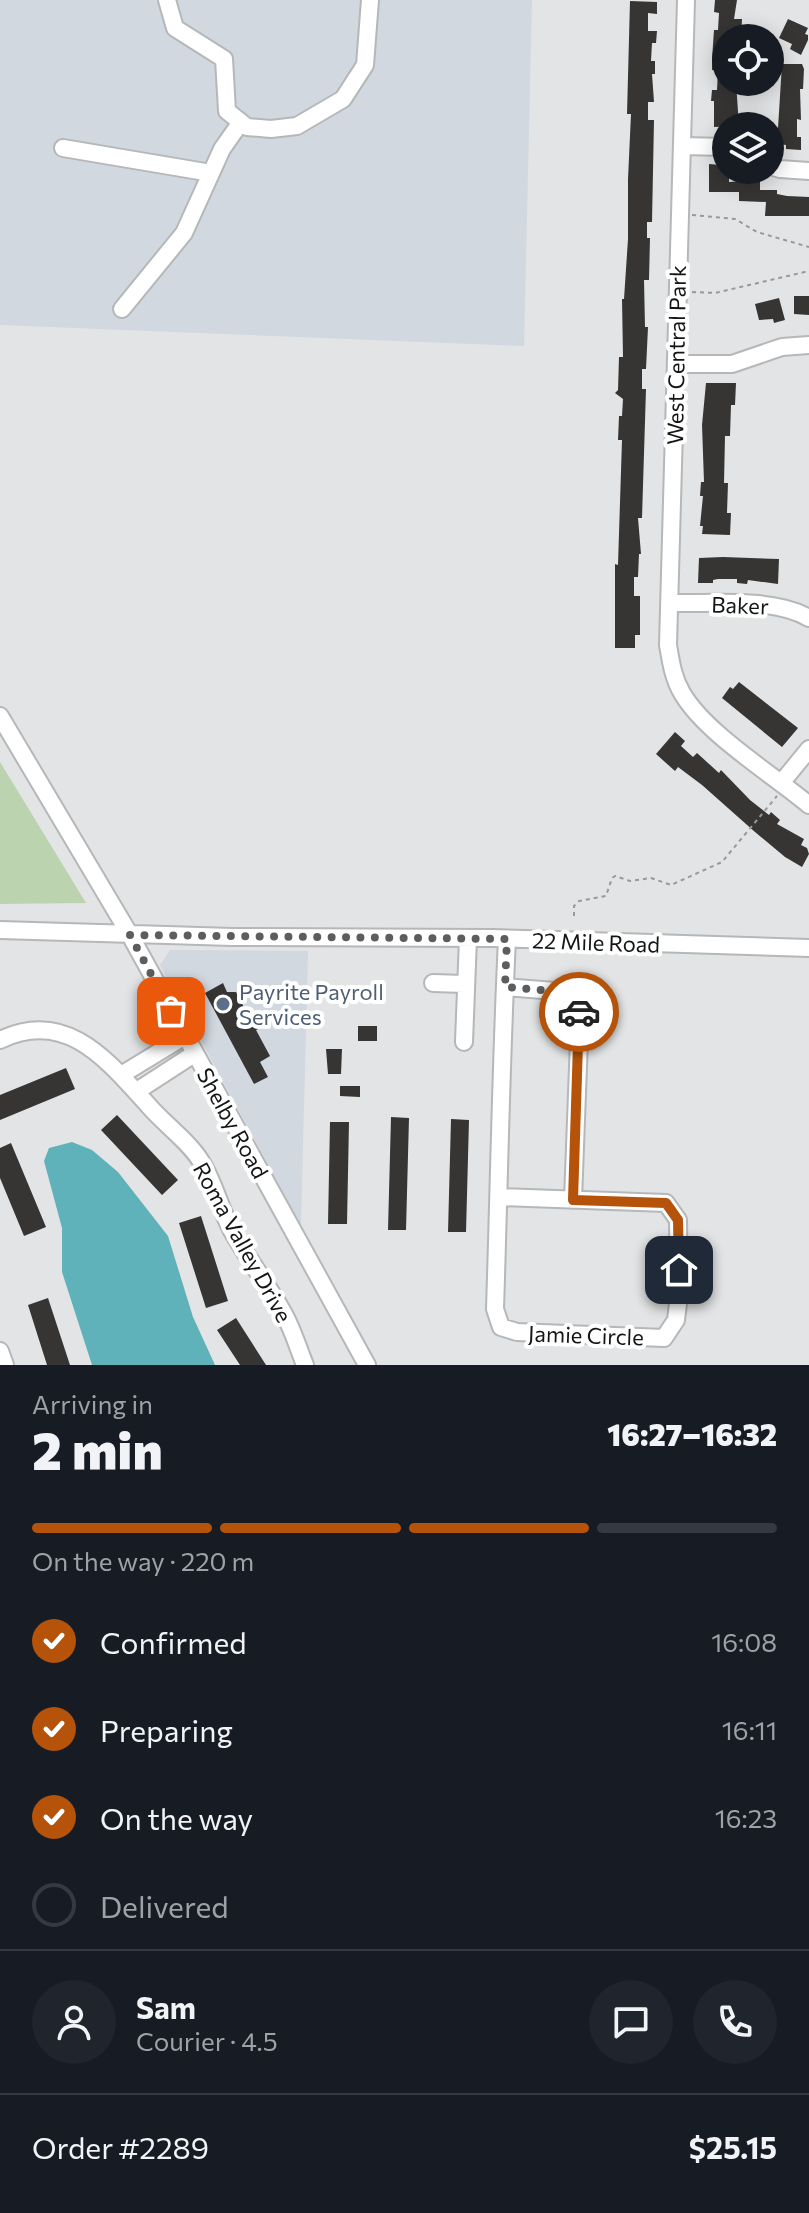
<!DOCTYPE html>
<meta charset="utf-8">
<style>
:root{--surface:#171b24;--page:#20242c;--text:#f1f3f6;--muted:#9ea1a6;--line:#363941;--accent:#b45309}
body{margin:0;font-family:Commissioner,sans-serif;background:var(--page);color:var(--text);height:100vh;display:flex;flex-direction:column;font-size:30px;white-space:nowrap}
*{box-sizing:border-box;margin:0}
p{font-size:26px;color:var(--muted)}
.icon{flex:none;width:44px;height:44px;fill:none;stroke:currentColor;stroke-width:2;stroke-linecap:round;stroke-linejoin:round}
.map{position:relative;height:1365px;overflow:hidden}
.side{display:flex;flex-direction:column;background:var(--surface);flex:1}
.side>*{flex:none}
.fabs{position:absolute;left:712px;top:24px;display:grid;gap:16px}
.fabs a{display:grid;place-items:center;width:72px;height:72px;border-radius:50%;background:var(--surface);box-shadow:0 4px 20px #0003;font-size:40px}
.pin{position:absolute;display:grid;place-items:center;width:68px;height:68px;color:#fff;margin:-34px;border-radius:16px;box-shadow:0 4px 12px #0006}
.courier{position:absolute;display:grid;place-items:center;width:80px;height:80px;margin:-40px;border:6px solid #b45309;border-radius:50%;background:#fff;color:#222;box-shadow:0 2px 10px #0007}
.overview em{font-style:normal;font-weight:800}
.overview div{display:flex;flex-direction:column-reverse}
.overview{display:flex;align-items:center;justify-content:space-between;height:136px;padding:0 32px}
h1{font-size:52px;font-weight:800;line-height:60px}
.bar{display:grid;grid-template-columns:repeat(4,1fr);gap:12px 8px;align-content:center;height:96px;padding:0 32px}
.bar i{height:10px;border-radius:6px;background:var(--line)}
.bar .active{background:var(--accent)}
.bar p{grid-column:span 4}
.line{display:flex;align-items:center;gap:20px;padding:0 32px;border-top:2px solid var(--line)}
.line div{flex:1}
.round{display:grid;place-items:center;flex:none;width:84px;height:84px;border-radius:42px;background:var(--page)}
ol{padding:0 32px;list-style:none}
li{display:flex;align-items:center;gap:24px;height:88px}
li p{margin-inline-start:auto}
li .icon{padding:8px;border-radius:50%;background:var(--accent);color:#fff;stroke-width:4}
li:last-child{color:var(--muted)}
li i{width:44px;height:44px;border:4px solid var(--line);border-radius:50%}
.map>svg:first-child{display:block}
.built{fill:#d1d8df}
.green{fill:#bcd3af}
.water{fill:#5fb2b9}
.building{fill:#363534}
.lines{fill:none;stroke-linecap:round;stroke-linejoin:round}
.minor-casing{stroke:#b5b7b8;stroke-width:20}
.path{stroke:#98999a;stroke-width:2;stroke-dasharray:4 4;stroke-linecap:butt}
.minor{stroke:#fff;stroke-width:16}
.done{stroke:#5c5d5e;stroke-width:8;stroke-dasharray:0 14.4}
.route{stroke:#b45309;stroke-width:10}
.service-dot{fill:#5c6f8a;stroke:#fff;stroke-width:3}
.labels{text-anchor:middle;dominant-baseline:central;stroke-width:8;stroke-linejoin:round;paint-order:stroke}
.street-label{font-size:22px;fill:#141515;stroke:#fff}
.service-label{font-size:22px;fill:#4e5e75;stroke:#fff;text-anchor:start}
</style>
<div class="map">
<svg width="809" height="1365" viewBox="0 0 809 1365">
<rect width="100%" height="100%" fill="#e3e4e5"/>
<path class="built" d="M0,0H532L524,346L0,325Z
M170,950L308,951L301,1225L160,965Z"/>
<path class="green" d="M0,762L86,903L0,904Z"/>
<path class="water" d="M72,1142L92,1150L118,1172L168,1236L193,1317L215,1365H92L62,1272V1228L44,1161L49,1148Z"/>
<path class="building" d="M715,0H737L734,19H742L741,38H726V82H736L739,126L714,127V101H711L712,90H717L718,71L712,70V59L714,30H718L719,13L714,12Z
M630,1L657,2V14L648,13V31H657L656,43H652L651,61H655V74H652L654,102H648V120H654L652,222H647V238H650L649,280H644L645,327H648L646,369H642V389H646L642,518H638L641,554H639L638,577H634V596H640V635H635V648H615V564L618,565L622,440H618L619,416H622L623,399L615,393L618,390L619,357H623L622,299H624L628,239V179L631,114H627Z
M788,19L808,28L805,34L808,35V40L801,55L790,49L792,44L779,38Z
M782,64H802L804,69L803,89H800L801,120L797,119V137H801V150L786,149V145L777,144Z
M709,164L721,165V170H729V182L760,180V190H777V194L787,196L809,197V216H765L766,202L739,201V192H709Z
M794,296H809V315L794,314Z
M779,298L785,320L774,323L773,319L759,320L755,304Z
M706,383H736L735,405H731L730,436H725L724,483H728L727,513H731L730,535L702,534L703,526H700L703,496H700L701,482H704L702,425Z
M723,557L779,559L778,584L748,580L747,584L737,583V579H718L713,580V583H698L699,558Z
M739,682L798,728L782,747L722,698L730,687L733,689Z
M675,732L685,741L681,746L693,757L697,753L719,773L721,770L750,800L769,815L771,812L780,820L777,824L804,839L801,845L807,848L809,854L802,867L785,857L755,832L702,785L678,767L675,771L656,754Z
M223,983L227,992H236L249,1017L256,1013L263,1027L256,1030L270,1056L260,1062L268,1077L254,1084L205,993Z
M358,1026H377V1041H358Z
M326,1049H342L341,1074H328Z
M66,1068L75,1089L0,1120V1095Z
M340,1086H360V1097L340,1096Z
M117,1115L178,1180L162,1195L101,1130Z
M391,1117L409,1118L406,1230H388Z
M451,1119L469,1120L466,1232H448Z
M330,1122H349L347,1224H328Z
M11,1143L46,1227L24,1236L0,1178V1148Z
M201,1216L228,1301L206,1308L179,1223Z
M48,1298L70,1365H47L28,1305Z
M236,1318L266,1365H240L217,1330Z"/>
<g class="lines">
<g class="minor-casing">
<path id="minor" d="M167,0L175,28L224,59L227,111L247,127L271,129L297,126L343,99L365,65L370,0
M686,0L668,645C671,662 673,678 682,693C705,733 772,774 809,805
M682,146L726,147
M63,148L211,173
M770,166L780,169L809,171
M122,309L184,233L222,149L241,122
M676,364H732L782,347L809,345
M670,603C711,604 773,597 809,618
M0,716L130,935L367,1365
M782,782L809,749
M0,930L233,937L492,938L809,948
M433,983L465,984
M505,987L567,992L577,998L580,1013L573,1200
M0,1040C66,1008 107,1060 148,1105C165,1125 189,1141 202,1163C215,1184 220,1209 232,1231C248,1259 268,1285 284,1314C293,1330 298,1348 305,1365
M464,1042L468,938
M121,1075L185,1036
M137,1091L194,1054
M499,1197L666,1203L678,1220L679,1295L676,1320L664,1338L517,1332L501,1327L495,1309C499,1186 501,1062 507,939
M0,1351L5,1365"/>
</g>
<path class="path" d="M692,215L735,219L757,232L809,247
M692,292L715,293L809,271
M574,916V906L579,901L606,896L612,878L615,876L630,881L651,878L671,885L722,862L777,796"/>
<use href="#minor" class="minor"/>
</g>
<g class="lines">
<path class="done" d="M171,1011L130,935L507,939L505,987L567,992L577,998L579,1012"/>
<path class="route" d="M579,1012L573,1200L666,1203L678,1220L679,1270"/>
</g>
<circle class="service-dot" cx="223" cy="1004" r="8"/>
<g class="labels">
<g class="street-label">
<text transform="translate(676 355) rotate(-89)">West Central Park</text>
<text transform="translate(740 605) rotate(2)">Baker</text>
<text transform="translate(596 942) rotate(2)">22 Mile Road</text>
<text transform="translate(233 1123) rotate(61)">Shelby Road</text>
<text transform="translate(243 1242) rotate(61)">Roma Valley Drive</text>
<text transform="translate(586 1335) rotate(2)">Jamie Circle</text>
</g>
<g class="service-label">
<text x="239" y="991">Payrite Payroll<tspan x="239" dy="25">Services</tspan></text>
</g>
</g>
</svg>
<div class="fabs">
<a><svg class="icon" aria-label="locate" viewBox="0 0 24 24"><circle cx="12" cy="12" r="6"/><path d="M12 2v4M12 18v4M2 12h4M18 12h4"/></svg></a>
<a><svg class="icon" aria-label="layers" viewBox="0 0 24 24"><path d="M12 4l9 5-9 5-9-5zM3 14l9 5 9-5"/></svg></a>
</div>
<div class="pin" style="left:171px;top:1011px;background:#ea580c"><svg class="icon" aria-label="bag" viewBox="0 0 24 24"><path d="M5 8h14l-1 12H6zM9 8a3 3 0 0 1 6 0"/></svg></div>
<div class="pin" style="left:679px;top:1270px;background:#1f2937"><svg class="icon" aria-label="home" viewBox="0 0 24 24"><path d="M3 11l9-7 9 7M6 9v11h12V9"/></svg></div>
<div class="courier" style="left:579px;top:1012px"><svg class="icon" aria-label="car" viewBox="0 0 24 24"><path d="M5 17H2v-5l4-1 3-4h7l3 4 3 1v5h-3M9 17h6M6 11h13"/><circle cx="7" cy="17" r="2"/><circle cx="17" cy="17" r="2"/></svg></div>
</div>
<section class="side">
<div class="overview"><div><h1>2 min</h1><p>Arriving in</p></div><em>16:27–16:32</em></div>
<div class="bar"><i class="active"></i><i class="active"></i><i class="active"></i><i></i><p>On the way · 220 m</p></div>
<ol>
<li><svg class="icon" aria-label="check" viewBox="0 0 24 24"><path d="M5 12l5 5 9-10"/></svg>Confirmed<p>16:08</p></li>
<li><svg class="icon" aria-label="check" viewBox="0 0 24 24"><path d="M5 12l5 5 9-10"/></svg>Preparing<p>16:11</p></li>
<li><svg class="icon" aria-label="check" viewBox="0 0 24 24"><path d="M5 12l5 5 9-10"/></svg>On the way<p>16:23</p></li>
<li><i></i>Delivered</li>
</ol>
<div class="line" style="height:144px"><a class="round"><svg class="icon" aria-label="person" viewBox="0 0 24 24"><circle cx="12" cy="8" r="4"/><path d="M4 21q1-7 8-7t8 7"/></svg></a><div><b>Sam</b><p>Courier · 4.5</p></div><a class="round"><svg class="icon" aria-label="chat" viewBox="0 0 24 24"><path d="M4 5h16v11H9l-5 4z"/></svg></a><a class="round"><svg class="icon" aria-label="phone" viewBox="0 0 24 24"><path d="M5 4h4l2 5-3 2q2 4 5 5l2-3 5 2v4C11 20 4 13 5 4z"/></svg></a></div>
<div class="line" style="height:104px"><div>Order #2289</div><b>$25.15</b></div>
</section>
